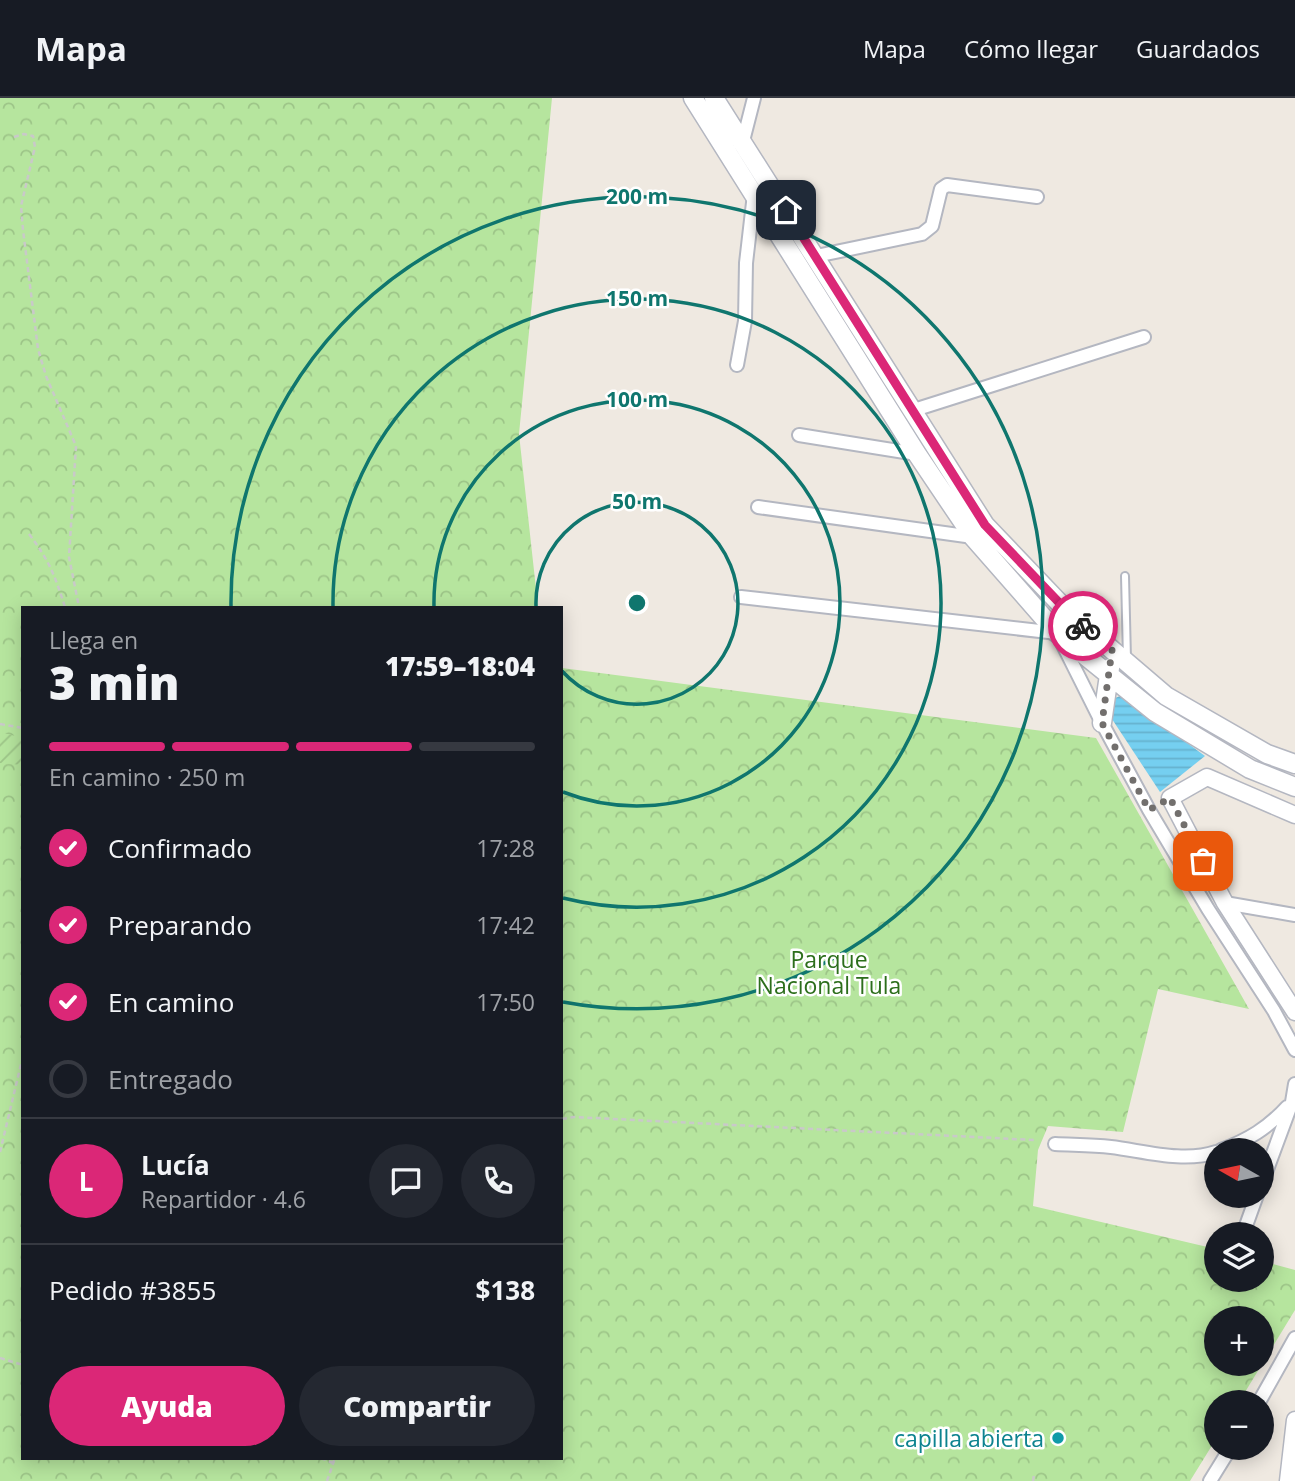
<!DOCTYPE html>
<html lang="es">
<meta charset="utf-8">
<style>
:root{--surface:#171b24;--page:#242831;--text:#f1f3f6;--muted:#9ea1a6;--line:#363941;--accent:#db2777}
body{margin:0;font-family:"Open Sans",sans-serif;background:var(--page);color:var(--text);height:100vh;display:flex;flex-direction:column;font-size:26px;white-space:nowrap}
*{box-sizing:border-box;margin:0}
p{font-size:23px;color:var(--muted)}
.icon{flex:none;width:38px;height:38px;fill:none;stroke:currentColor;stroke-width:2;stroke-linecap:round;stroke-linejoin:round}
.map{position:relative;flex:1;overflow:hidden}
.drawer{position:absolute;left:21px;top:508px;width:542px;height:854px;display:flex;flex-direction:column;background:var(--surface);border-radius:0px;box-shadow:0 4px 18px #0003}
.drawer>*{flex:none}
.needle{width:46px;rotate:279deg}
.controls{position:absolute;left:1204px;top:1040px;display:grid;gap:14px}
.controls a{display:grid;place-items:center;width:70px;height:70px;border-radius:50%;background:var(--surface);box-shadow:0 4px 18px #0003;font-size:35px}
.pin{position:absolute;display:grid;place-items:center;width:60px;height:60px;color:#fff;margin:-30px;border-radius:14px;box-shadow:0 4px 10px #0006}
.courier{position:absolute;display:grid;place-items:center;width:70px;height:70px;margin:-35px;border:5px solid #db2777;border-radius:50%;background:#fff;color:#222;box-shadow:0 2px 9px #0007}
.overview em{font-style:normal;font-weight:800}
.overview div{display:flex;flex-direction:column-reverse}
.overview{display:flex;align-items:center;justify-content:space-between;height:119px;padding:0 28px}
h1{font-size:46px;font-weight:800;line-height:52px}
.bar{display:grid;grid-template-columns:repeat(4,1fr);gap:10px 7px;align-content:center;height:84px;padding:0 28px}
.bar i{height:9px;border-radius:5px;background:var(--line)}
.bar .on{background:var(--accent)}
.bar p{grid-column:span 4}
.line{display:flex;align-items:center;gap:18px;padding:0 28px;border-top:2px solid var(--line)}
.line div{flex:1}
.round{display:grid;place-items:center;flex:none;width:74px;height:74px;border-radius:37px;background:var(--page)}
ol{padding:0 28px;list-style:none}
li{display:flex;align-items:center;gap:21px;height:77px}
li p{margin-inline-start:auto}
li .icon{padding:7px;border-radius:50%;background:var(--accent);color:#fff;stroke-width:4}
li:last-child{color:var(--muted)}
li i{width:38px;height:38px;border:4px solid var(--line);border-radius:50%}
.primary-button{display:flex;gap:14px;margin-top:auto;padding:14px 28px}
.primary-button a{flex:1;height:80px;border-radius:42px;background:var(--accent);color:#fff;font-size:28px;font-weight:800;line-height:80px;text-align:center}
.primary-button a+a{background:var(--page);color:var(--text)}
header{display:flex;align-items:center;gap:42px;box-sizing:border-box;height:98px;padding:0 35px;background:var(--surface);border-bottom:2px solid var(--line)}
header strong{font-size:33px}
nav{display:flex;gap:38px;margin-inline-start:auto;font-size:24px}
.map>svg:first-child{display:block}
.park{fill:url(#park-crowns);fill-rule:evenodd}
.garden{fill:url(#garden-furrows)}
.water{fill:url(#water-rules)}
.lines{fill:none;stroke-linecap:round;stroke-linejoin:round}
.service-casing{stroke:#b4b7c1;stroke-width:10}
.minor-casing{stroke:#b4b7c1;stroke-width:16}
.tertiary-casing{stroke:#b4b7c1;stroke-width:19}
.secondary-casing{stroke:#b4b7c1;stroke-width:21}
.path{stroke:#c9c9c9;stroke-width:2.5;stroke-dasharray:5 3.5;stroke-linecap:butt}
.service{stroke:#fff;stroke-width:6}
.minor{stroke:#fff;stroke-width:12}
.tertiary{stroke:#fff;stroke-width:16}
.secondary{stroke:#fff;stroke-width:18}
.done{stroke:#726f6d;stroke-width:7;stroke-dasharray:0 12.6}
.route{stroke:#db2777;stroke-width:9}
.ring{fill:none;stroke:#0f766e;stroke-width:3.5}
.culture-dot{fill:#0f9aa8;stroke:#fff;stroke-width:2.5}
.labels{text-anchor:middle;dominant-baseline:central;stroke-width:5;stroke-linejoin:round;paint-order:stroke}
.park-label{font-size:23px;fill:#2c6e1b;stroke:#fff}
.culture-label{font-size:23px;fill:#0d838f;stroke:#fff;text-anchor:end}
.centre{fill:#0f766e;stroke:#fff;stroke-width:3.5}
.ring-label{font-size:21px;text-anchor:middle;font-weight:bold;fill:#0f766e;stroke:#fff;stroke-width:5;stroke-linejoin:round;paint-order:stroke}
</style>
<header>
<strong>Mapa</strong>
<nav><a>Mapa</a><a>Cómo llegar</a><a>Guardados</a></nav>
</header>
<div class="map">
<svg width="1295" height="1383" viewBox="0 0 1295 1383">
<defs>
<pattern id="park-crowns" width="20" height="18" patternUnits="userSpaceOnUse" patternTransform="scale(1.75)"><rect width="20" height="18" fill="#b6e59e"/><path d="M2 6a3 3 0 1 1 6 0M12 15a3 3 0 1 1 6 0" fill="none" stroke="#9dc588"/></pattern>
<pattern id="garden-furrows" width="10" height="10" patternUnits="userSpaceOnUse" patternTransform="scale(1.75)"><rect width="10" height="10" fill="#b6e59e"/><path d="M-1 1l2-2M0 10L10 0M9 11l2-2" fill="none" stroke="#9dc588"/></pattern>
<pattern id="water-rules" width="6" height="5" patternUnits="userSpaceOnUse" patternTransform="scale(1.75)"><rect width="6" height="5" fill="#75cff0"/><path d="M0 2.5h6" fill="none" stroke="#66b2ce"/></pattern>
</defs>
<rect width="100%" height="100%" fill="#efe9e1"/>
<path class="park" d="M0,0H552L519,336L538,509H23V1360H562V570L1096,640L1249,911L1158,891L1123,1034L1048,1028L1038,1052L1033,1108L1216,1151V1181H1262V1163L1295,1172V1212L1239,1304H1216V1341L1190,1383H0ZM1216,1220H1262V1265H1216Z"/>
<path class="garden" d="M0,634L23,640V667L0,665Z"/>
<path class="water" d="M1122,597L1205,658L1160,694L1110,618L1111,602Z"/>
<g class="lines">
<g class="service-casing">
<path id="service" d="M1125,478L1127,561"/>
</g>
<g class="minor-casing">
<path id="minor" d="M743,43L754,0
M816,158L922,136L932,128L941,91L947,87L1037,99
M737,267L745,223L746,165L754,96
M914,312L1144,239
M799,337L917,356
M758,409L973,439
M741,499L1057,535L1102,625L1149,712L1208,811L1274,913L1295,952
M1225,805L1295,817
M1055,1046C1073,1047 1092,1047 1111,1049C1144,1053 1184,1065 1216,1054
M1221,1052C1248,1042 1268,1030 1287,1009
M1262,1085L1292,1004L1295,986
M1243,1136L1257,1097
M1259,1304L1295,1240
M1210,1383L1231,1349"/>
</g>
<g class="tertiary-casing">
<path id="tertiary" d="M1295,717L1207,679L1170,700L1225,805L1295,914
M1288,1383L1295,1322"/>
</g>
<g class="secondary-casing">
<path id="secondary" d="M693,0L917,356L973,439L1057,535L1155,614L1250,671L1295,689
M714,0L985,427L1069,515L1166,598L1267,656L1295,666
M1102,625L1110,570"/>
</g>
<path class="path" d="M14,39L24,36L33,38L35,49L21,108L23,132L38,251L46,278L76,348L69,459L79,509
M29,436C49,462 55,478 65,509
M0,626L23,630
M562,1021L574,1019L1034,1042
M0,1054L23,958
M0,1260L23,1267
M321,1360L333,1365
M327,1383L335,1360
M1033,1383L1034,1377"/>
<use href="#service" class="service"/>
<use href="#minor" class="minor"/>
<use href="#tertiary" class="tertiary"/>
<use href="#secondary" class="secondary"/>
</g>
<g class="lines">
<path class="done" d="M1083,528L1112,552L1102,625L1149,712L1170,700L1203,763"/>
<path class="route" d="M786,112L985,427L1069,515L1083,528"/>
</g>
<g class="ring">
<path d="M536 509A101 101 0 1 1 562 573"/>
<path d="M434 509A203 203 0 1 1 563 694"/>
<path d="M333 508A304 304 0 1 1 563 800"/>
<path d="M231 509A406 406 0 1 1 563 904"/>
</g>
<circle class="culture-dot" cx="1058" cy="1340" r="7"/>
<g class="labels">
<g class="park-label">
<text x="829" y="861">Parque<tspan x="829" dy="26">Nacional Tula</tspan></text>
</g>
<g class="culture-label">
<text x="1044" y="1340">capilla abierta</text>
</g>
</g>
<circle cx="637" cy="505" r="10" class="centre"/>
<g class="ring-label">
<text x="637" y="106">200 m</text>
<text x="637" y="208">150 m</text>
<text x="637" y="309">100 m</text>
<text x="637" y="411">50 m</text>
</g>
</svg>
<div class="controls">
<a><svg class="needle" viewBox="-14 -14 28 28"><path d="M0-13l5 13h-10z" fill="#e53935"/><path d="M0 13l5-13h-10z" fill="#9ea1a6"/></svg></a>
<a><svg class="icon" aria-label="layers" viewBox="0 0 24 24"><path d="M12 4l9 5-9 5-9-5zM3 14l9 5 9-5"/></svg></a>
<a>+</a>
<a>−</a>
</div>
<div class="pin" style="left:1203px;top:763px;background:#ea580c"><svg class="icon" aria-label="bag" viewBox="0 0 24 24"><path d="M5 8h14l-1 12H6zM9 8a3 3 0 0 1 6 0"/></svg></div>
<div class="pin" style="left:786px;top:112px;background:#1f2937"><svg class="icon" aria-label="home" viewBox="0 0 24 24"><path d="M3 11l9-7 9 7M6 9v11h12V9"/></svg></div>
<div class="courier" style="left:1083px;top:528px"><svg class="icon" aria-label="bike" viewBox="0 0 24 24"><circle cx="6" cy="16" r="4"/><circle cx="18" cy="16" r="4"/><path d="M6 16l4-8h5l3 8M10 8l3 8H6M13 5h3"/></svg></div>
<section class="drawer">
<div class="overview"><div><h1>3 min</h1><p>Llega en</p></div><em>17:59–18:04</em></div>
<div class="bar"><i class="on"></i><i class="on"></i><i class="on"></i><i></i><p>En camino · 250 m</p></div>
<ol>
<li><svg class="icon" aria-label="check" viewBox="0 0 24 24"><path d="M5 12l5 5 9-10"/></svg>Confirmado<p>17:28</p></li>
<li><svg class="icon" aria-label="check" viewBox="0 0 24 24"><path d="M5 12l5 5 9-10"/></svg>Preparando<p>17:42</p></li>
<li><svg class="icon" aria-label="check" viewBox="0 0 24 24"><path d="M5 12l5 5 9-10"/></svg>En camino<p>17:50</p></li>
<li><i></i>Entregado</li>
</ol>
<div class="line" style="height:126px"><b class="round" style="background:var(--accent);color:#fff">L</b><div><b>Lucía</b><p>Repartidor · 4.6</p></div><a class="round"><svg class="icon" aria-label="chat" viewBox="0 0 24 24"><path d="M4 5h16v11H9l-5 4z"/></svg></a><a class="round"><svg class="icon" aria-label="phone" viewBox="0 0 24 24"><path d="M5 4h4l2 5-3 2q2 4 5 5l2-3 5 2v4C11 20 4 13 5 4z"/></svg></a></div>
<div class="line" style="height:91px"><div>Pedido #3855</div><b>$138</b></div>
<div class="primary-button"><a>Ayuda</a><a>Compartir</a></div>
</section>
</div>
